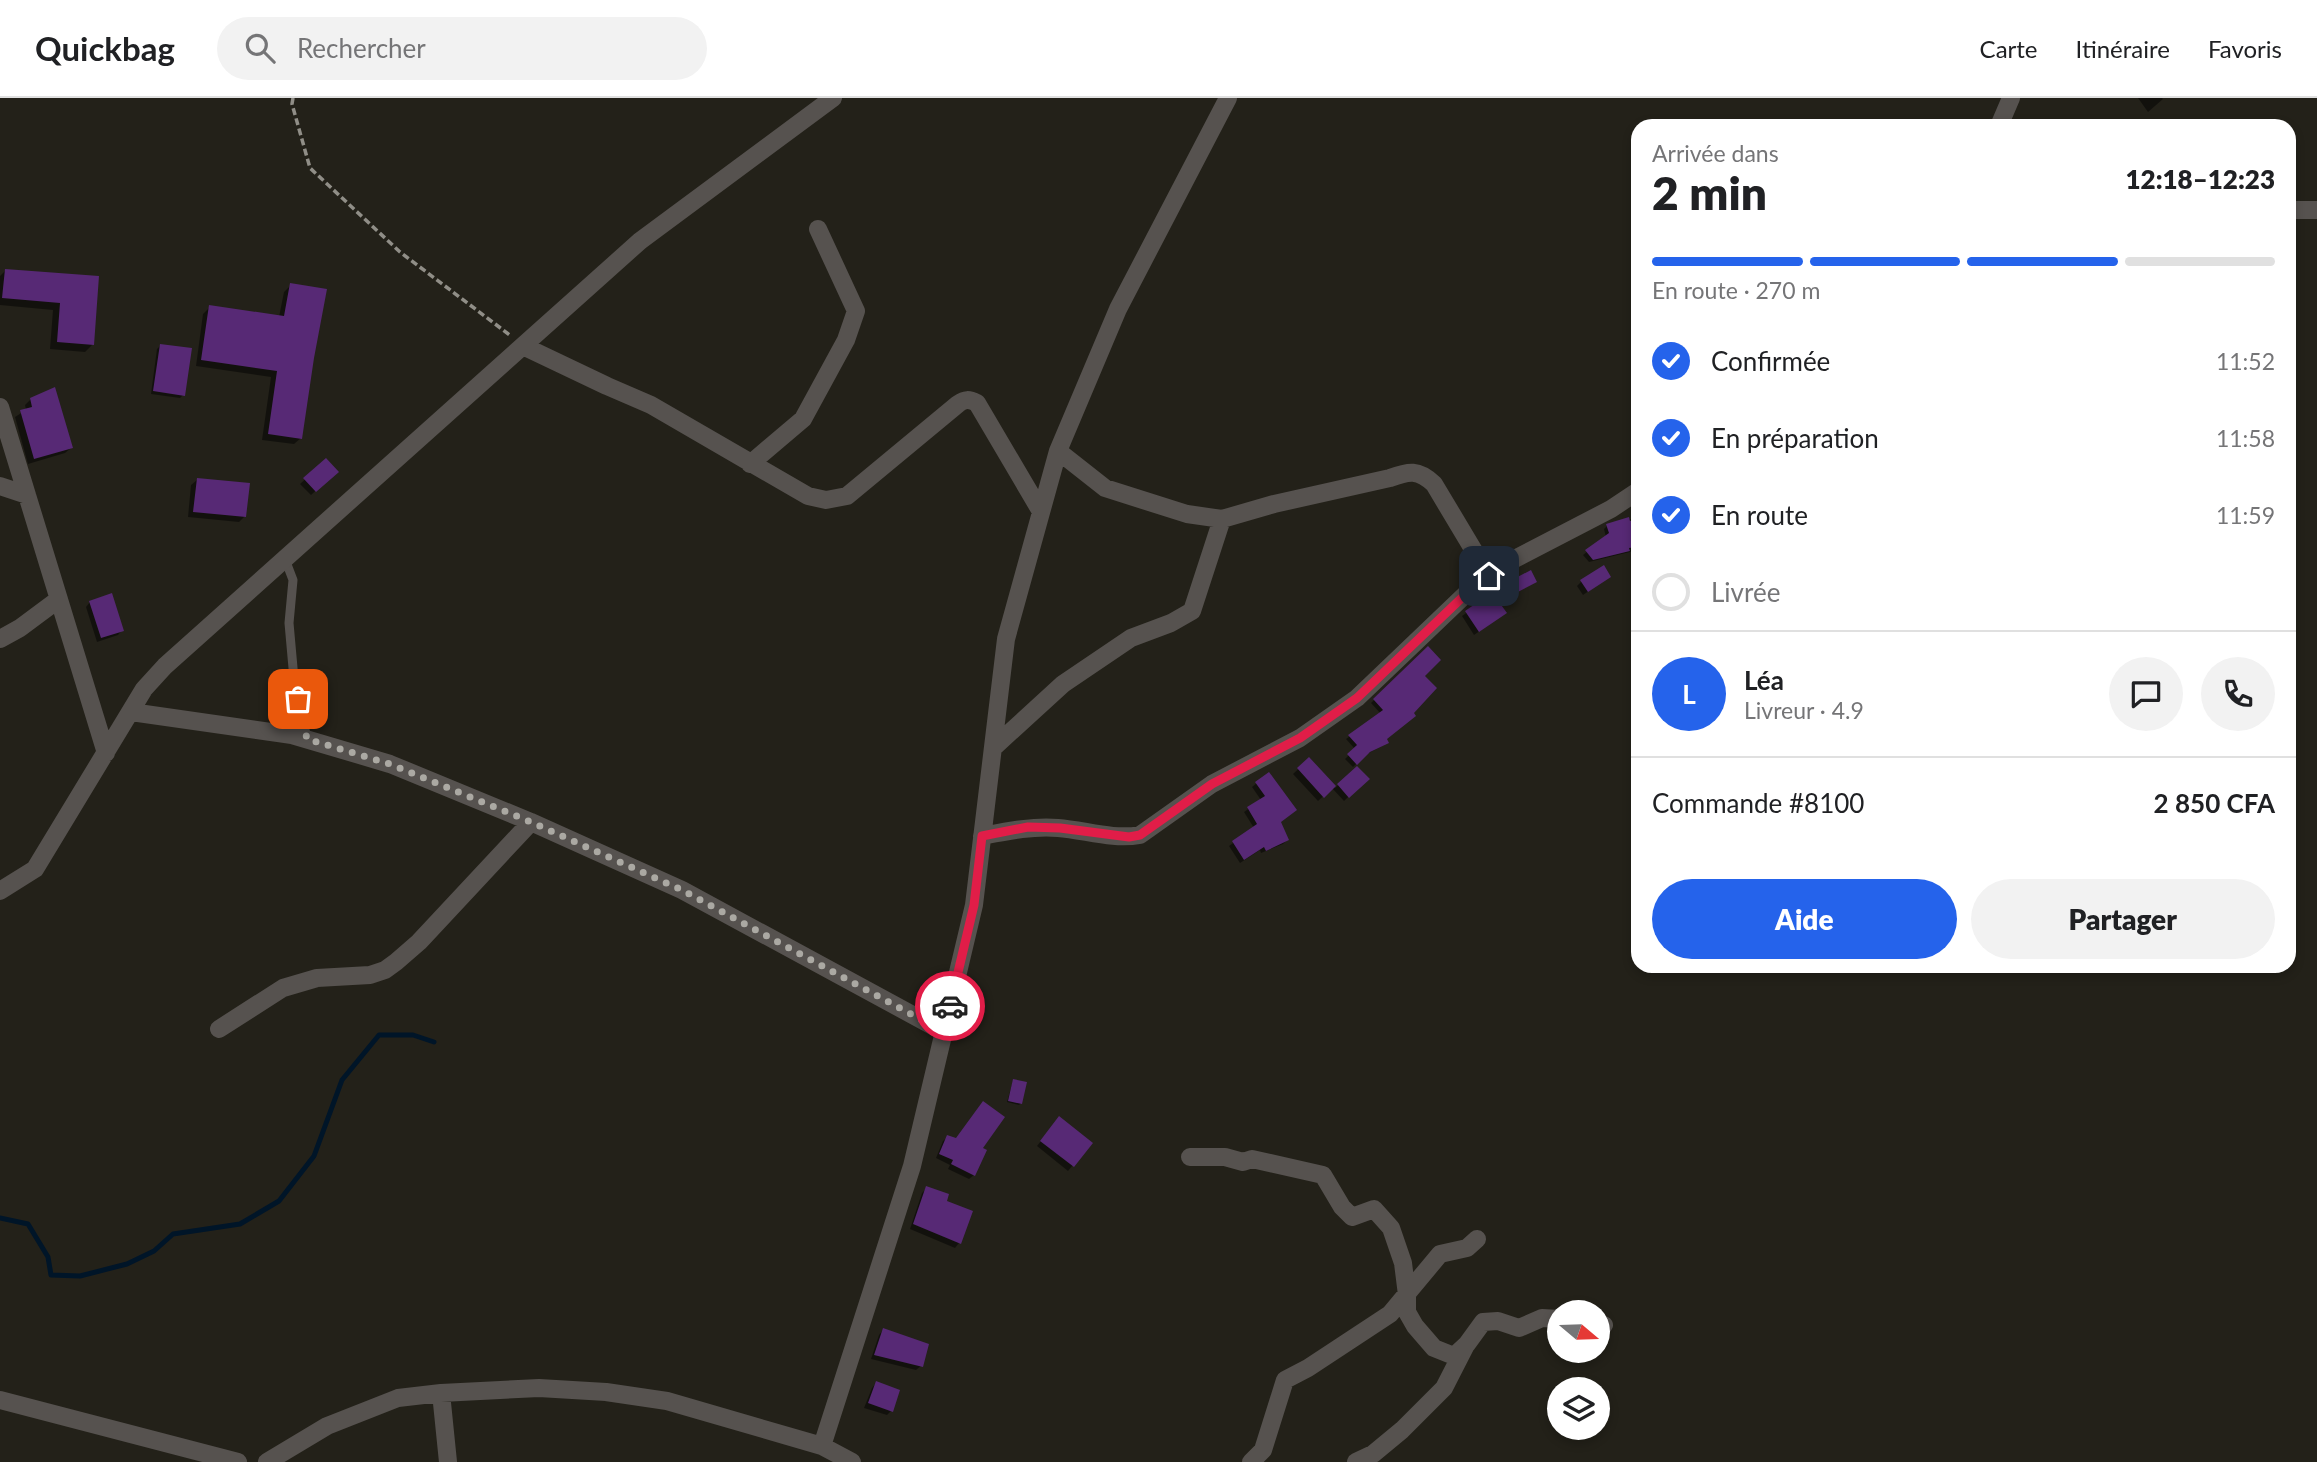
<!DOCTYPE html>
<html lang="fr">
<meta charset="utf-8">
<style>
:root{--surface:#fff;--page:#f2f2f2;--text:#202124;--muted:#757577;--line:#e0e0e0;--accent:#2563eb}
body{margin:0;font-family:Lato,sans-serif;background:var(--page);color:var(--text);height:100vh;display:flex;flex-direction:column;font-size:26px;white-space:nowrap}
*{box-sizing:border-box;margin:0}
p{font-size:23px;color:var(--muted)}
.icon{flex:none;width:38px;height:38px;fill:none;stroke:currentColor;stroke-width:2;stroke-linecap:round;stroke-linejoin:round}
.map{position:relative;flex:1;overflow:hidden}
.drawer{position:absolute;left:1631px;top:21px;width:665px;height:854px;display:flex;flex-direction:column;background:var(--surface);border-radius:21px;box-shadow:0 4px 10px #0003}
.drawer>*{flex:none}
.needle{width:46px;rotate:109deg}
.buttons{position:absolute;left:1547px;top:1202px;display:grid;gap:14px}
.buttons a{display:grid;place-items:center;width:63px;height:63px;border-radius:50%;background:var(--surface);box-shadow:0 4px 10px #0003;font-size:35px}
.pin{position:absolute;display:grid;place-items:center;width:60px;height:60px;color:#fff;margin:-30px;border-radius:14px;box-shadow:0 4px 10px #0006}
.courier{position:absolute;display:grid;place-items:center;width:70px;height:70px;margin:-35px;border:5px solid #e11d48;border-radius:50%;background:#fff;color:#222;box-shadow:0 2px 9px #0007}
.summary em{font-style:normal;font-weight:800}
.summary div{display:flex;flex-direction:column-reverse}
.summary{display:flex;align-items:center;justify-content:space-between;height:119px;padding:0 21px}
h1{font-size:46px;font-weight:800;line-height:52px}
.bar{display:grid;grid-template-columns:repeat(4,1fr);gap:10px 7px;align-content:center;height:84px;padding:0 21px}
.bar i{height:9px;border-radius:5px;background:var(--line)}
.bar .active{background:var(--accent)}
.bar p{grid-column:span 4}
.line{display:flex;align-items:center;gap:18px;padding:0 21px;border-top:2px solid var(--line)}
.line div{flex:1}
.round{display:grid;place-items:center;flex:none;width:74px;height:74px;border-radius:37px;background:var(--page)}
ol{padding:0 21px;list-style:none}
li{display:flex;align-items:center;gap:21px;height:77px}
li p{margin-inline-start:auto}
li .icon{padding:7px;border-radius:50%;background:var(--accent);color:#fff;stroke-width:4}
li:last-child{color:var(--muted)}
li i{width:38px;height:38px;border:4px solid var(--line);border-radius:50%}
.button{display:flex;gap:14px;margin-top:auto;padding:14px 21px}
.button a{flex:1;height:80px;border-radius:42px;background:var(--accent);color:#fff;font-size:28px;font-weight:800;line-height:80px;text-align:center}
.button a+a{background:var(--page);color:var(--text)}
header{display:flex;align-items:center;gap:42px;box-sizing:border-box;height:98px;padding:0 35px;background:var(--surface);border-bottom:2px solid var(--line)}
header strong{font-size:33px}
nav{display:flex;gap:38px;margin-inline-start:auto;font-size:24px}
.search{width:490px;height:63px;background:var(--page);display:flex;align-items:center;gap:18px;box-sizing:border-box;padding:0 24px;border-radius:38px;color:var(--muted);font-size:26px}
.map>svg:first-child{display:block}
.shadow{fill:#0007}
.lines{fill:none;stroke-linecap:round;stroke-linejoin:round}
.stream{stroke:#001528;stroke-width:5}
.building{fill:#572975}
.path{stroke:#908e87;stroke-width:3.5;stroke-dasharray:7 3.5;stroke-linecap:butt}
.service{stroke:#56524f;stroke-width:9}
.minor{stroke:#56524f;stroke-width:18}
.done{stroke:#aba9a3;stroke-width:7;stroke-dasharray:0 12.6}
.route{stroke:#e11d48;stroke-width:9}
</style>
<header>
<strong>Quickbag</strong>
<div class="search"><svg class="icon" aria-label="search" viewBox="0 0 24 24"><circle cx="10" cy="10" r="6"/><path d="M15 15l6 6"/></svg>Rechercher</div>
<nav><a>Carte</a><a>Itinéraire</a><a>Favoris</a></nav>
</header>
<div class="map">
<svg width="2317" height="1364" viewBox="0 0 2317 1364">
<rect width="100%" height="100%" fill="#232119"/>
<path class="shadow" d="M2138,0H2162L2163,1L2148,14Z
M5,173L97,180L92,247L85,254L50,251L53,212L0,207V178Z
M291,187L312,260L301,340L294,346L262,342L271,279L196,268L203,216L210,209L279,219L284,194Z
M160,248L183,297L180,300L151,296L157,251Z
M31,301L71,350L65,355L28,366L15,319L26,312L25,307Z
M326,362L336,374L311,397L300,386Z
M197,382L245,418L239,424L188,419L191,387Z
M1638,419V452L1589,464L1583,457L1606,439L1604,431L1607,428Z
M1609,479L1583,497L1577,488L1581,484Z
M1535,484L1498,505L1501,518L1474,537L1462,518L1507,486Z
M90,504L122,532L118,537L97,544L86,509Z
M1428,550L1422,578L1385,641L1384,647L1365,657L1353,669L1345,661L1355,651L1346,641L1381,616L1371,605Z
M1309,661L1335,690L1357,670L1367,681L1344,703L1332,690L1318,703L1293,676Z
M1268,676L1280,725L1287,742L1283,746L1261,755L1260,752L1240,765L1229,748L1254,730L1244,714L1261,702L1252,689Z
M1013,983L1021,1005L1019,1007L1007,1004Z
M1055,1025L1091,1045L1068,1073L1037,1048Z
M948,1039L981,1051L974,1077L969,1081L948,1071L950,1067L936,1060L943,1043Z
M927,1090L944,1104L959,1145L955,1150L910,1131L922,1095Z
M883,1232L921,1268L916,1272L871,1261L879,1237Z
M876,1285L891,1313L887,1317L864,1310L872,1290Z"/>
<g class="lines">
<path class="stream" d="M0,1120L28,1126L48,1159L51,1177L80,1178L127,1166L154,1153L173,1136L240,1126L279,1103L314,1058L342,982L379,937H413L434,944"/>
</g>
<path class="building" d="M5,171L99,178L94,247L57,244L60,205L2,200Z
M290,185L327,191L314,260L302,341L268,336L277,273L201,262L209,207L284,218Z
M160,246L192,250L185,298L153,293Z
M55,289L73,350L34,361L20,312L32,309L30,300Z
M326,360L339,374L316,394L303,380Z
M197,380L250,385L246,419L193,414Z
M1629,419L1630,423L1638,420V438L1634,440L1636,449L1629,450L1630,453L1593,462L1585,452L1609,435L1606,426Z
M1604,467L1611,479L1588,494L1580,482Z
M1531,472L1537,484L1499,504L1507,515L1479,534L1465,513L1506,485Z
M112,495L124,533L101,540L89,503Z
M1428,548L1441,562L1425,578L1437,590L1414,615L1416,618L1387,641L1389,645L1370,654L1357,667L1347,656L1357,647L1348,637L1383,612L1373,601Z
M1309,659L1336,688L1324,700L1297,670Z
M1357,668L1370,681L1349,700L1337,686Z
M1269,674L1297,712L1281,724L1289,742L1266,753L1264,749L1244,762L1232,743L1257,726L1247,709L1265,698L1255,684Z
M1013,981L1027,984L1022,1006L1008,1003Z
M983,1003L1005,1019L983,1050L987,1052L975,1078L951,1066L953,1062L939,1056L947,1037L956,1040Z
M1059,1018L1093,1045L1074,1069L1040,1043Z
M926,1088L949,1096L947,1103L973,1113L961,1146L913,1126Z
M883,1230L929,1246L923,1269L874,1257Z
M876,1283L900,1292L893,1314L868,1305Z"/>
<g class="lines">
<path class="path" d="M293,0L292,6L310,70L400,154L511,238"/>
<path class="service" d="M285,461L293,482L289,525L294,581L307,641"/>
<path class="minor" d="M1999,28L2011,0
M2289,112H2317
M523,248L607,288L651,307L808,398L826,402L847,398L958,306C965,301 969,301 977,305L1040,412
M0,309L106,655
M1058,353L1105,390L1187,416L1222,421L1274,406L1390,380C1409,373 1418,371 1434,386L1489,478
M750,366L803,321L846,242L856,213L818,131
M0,388L27,397
M0,541L20,530L59,501
M131,614L292,637L390,666L531,724L682,792L944,934
M993,650L1063,586L1131,540L1171,525L1192,513L1222,421
M982,738C1008,733 1032,728 1058,730C1085,732 1112,742 1140,737L1212,686L1300,640L1357,600L1469,493L1505,466L1611,411L1638,393
M0,793L35,771L144,591L165,568L640,143L833,0
M219,931L283,890L317,880L370,877L385,872L396,864L419,844L531,724
M1190,1059H1225L1243,1064L1252,1061L1323,1077L1342,1109L1352,1119L1374,1111L1391,1130L1403,1165L1407,1197V1214L1415,1228L1434,1250L1454,1258L1467,1246L1483,1224L1498,1223L1519,1230L1542,1220L1559,1221
M1598,1225L1604,1227
M441,1295L448,1364
M0,1302L238,1364
M822,1348L912,1068L974,807L1006,541L1058,353L1118,211L1228,0
M267,1364L327,1328L398,1300L441,1295L539,1290L606,1294L667,1303L822,1348L852,1364
M1251,1364L1263,1352L1285,1282L1308,1270L1390,1216L1440,1156L1467,1150L1477,1141
M1356,1364L1373,1356L1402,1332L1444,1290L1465,1249"/>
</g>
<g class="lines">
<path class="done" d="M298,601L307,641L390,666L531,724L682,792L944,934L950,908"/>
<path class="route" d="M950,908L974,807L982,738L1028,729L1060,730L1129,739L1140,737L1212,686L1300,640L1357,600L1469,493L1489,478"/>
</g>
</svg>
<div class="buttons">
<a><svg class="needle" viewBox="-14 -14 28 28"><path d="M0-13l5 13h-10z" fill="#e53935"/><path d="M0 13l5-13h-10z" fill="#757577"/></svg></a>
<a><svg class="icon" aria-label="layers" viewBox="0 0 24 24"><path d="M12 4l9 5-9 5-9-5zM3 14l9 5 9-5"/></svg></a>
</div>
<div class="pin" style="left:298px;top:601px;background:#ea580c"><svg class="icon" aria-label="bag" viewBox="0 0 24 24"><path d="M5 8h14l-1 12H6zM9 8a3 3 0 0 1 6 0"/></svg></div>
<div class="pin" style="left:1489px;top:478px;background:#1f2937"><svg class="icon" aria-label="home" viewBox="0 0 24 24"><path d="M3 11l9-7 9 7M6 9v11h12V9"/></svg></div>
<div class="courier" style="left:950px;top:908px"><svg class="icon" aria-label="car" viewBox="0 0 24 24"><path d="M5 17H2v-5l4-1 3-4h7l3 4 3 1v5h-3M9 17h6M6 11h13"/><circle cx="7" cy="17" r="2"/><circle cx="17" cy="17" r="2"/></svg></div>
<section class="drawer">
<div class="summary"><div><h1>2 min</h1><p>Arrivée dans</p></div><em>12:18–12:23</em></div>
<div class="bar"><i class="active"></i><i class="active"></i><i class="active"></i><i></i><p>En route · 270 m</p></div>
<ol>
<li><svg class="icon" aria-label="check" viewBox="0 0 24 24"><path d="M5 12l5 5 9-10"/></svg>Confirmée<p>11:52</p></li>
<li><svg class="icon" aria-label="check" viewBox="0 0 24 24"><path d="M5 12l5 5 9-10"/></svg>En préparation<p>11:58</p></li>
<li><svg class="icon" aria-label="check" viewBox="0 0 24 24"><path d="M5 12l5 5 9-10"/></svg>En route<p>11:59</p></li>
<li><i></i>Livrée</li>
</ol>
<div class="line" style="height:126px"><b class="round" style="background:var(--accent);color:#fff">L</b><div><b>Léa</b><p>Livreur · 4.9</p></div><a class="round"><svg class="icon" aria-label="chat" viewBox="0 0 24 24"><path d="M4 5h16v11H9l-5 4z"/></svg></a><a class="round"><svg class="icon" aria-label="phone" viewBox="0 0 24 24"><path d="M5 4h4l2 5-3 2q2 4 5 5l2-3 5 2v4C11 20 4 13 5 4z"/></svg></a></div>
<div class="line" style="height:91px"><div>Commande #8100</div><b>2 850 CFA</b></div>
<div class="button"><a>Aide</a><a>Partager</a></div>
</section>
</div>
